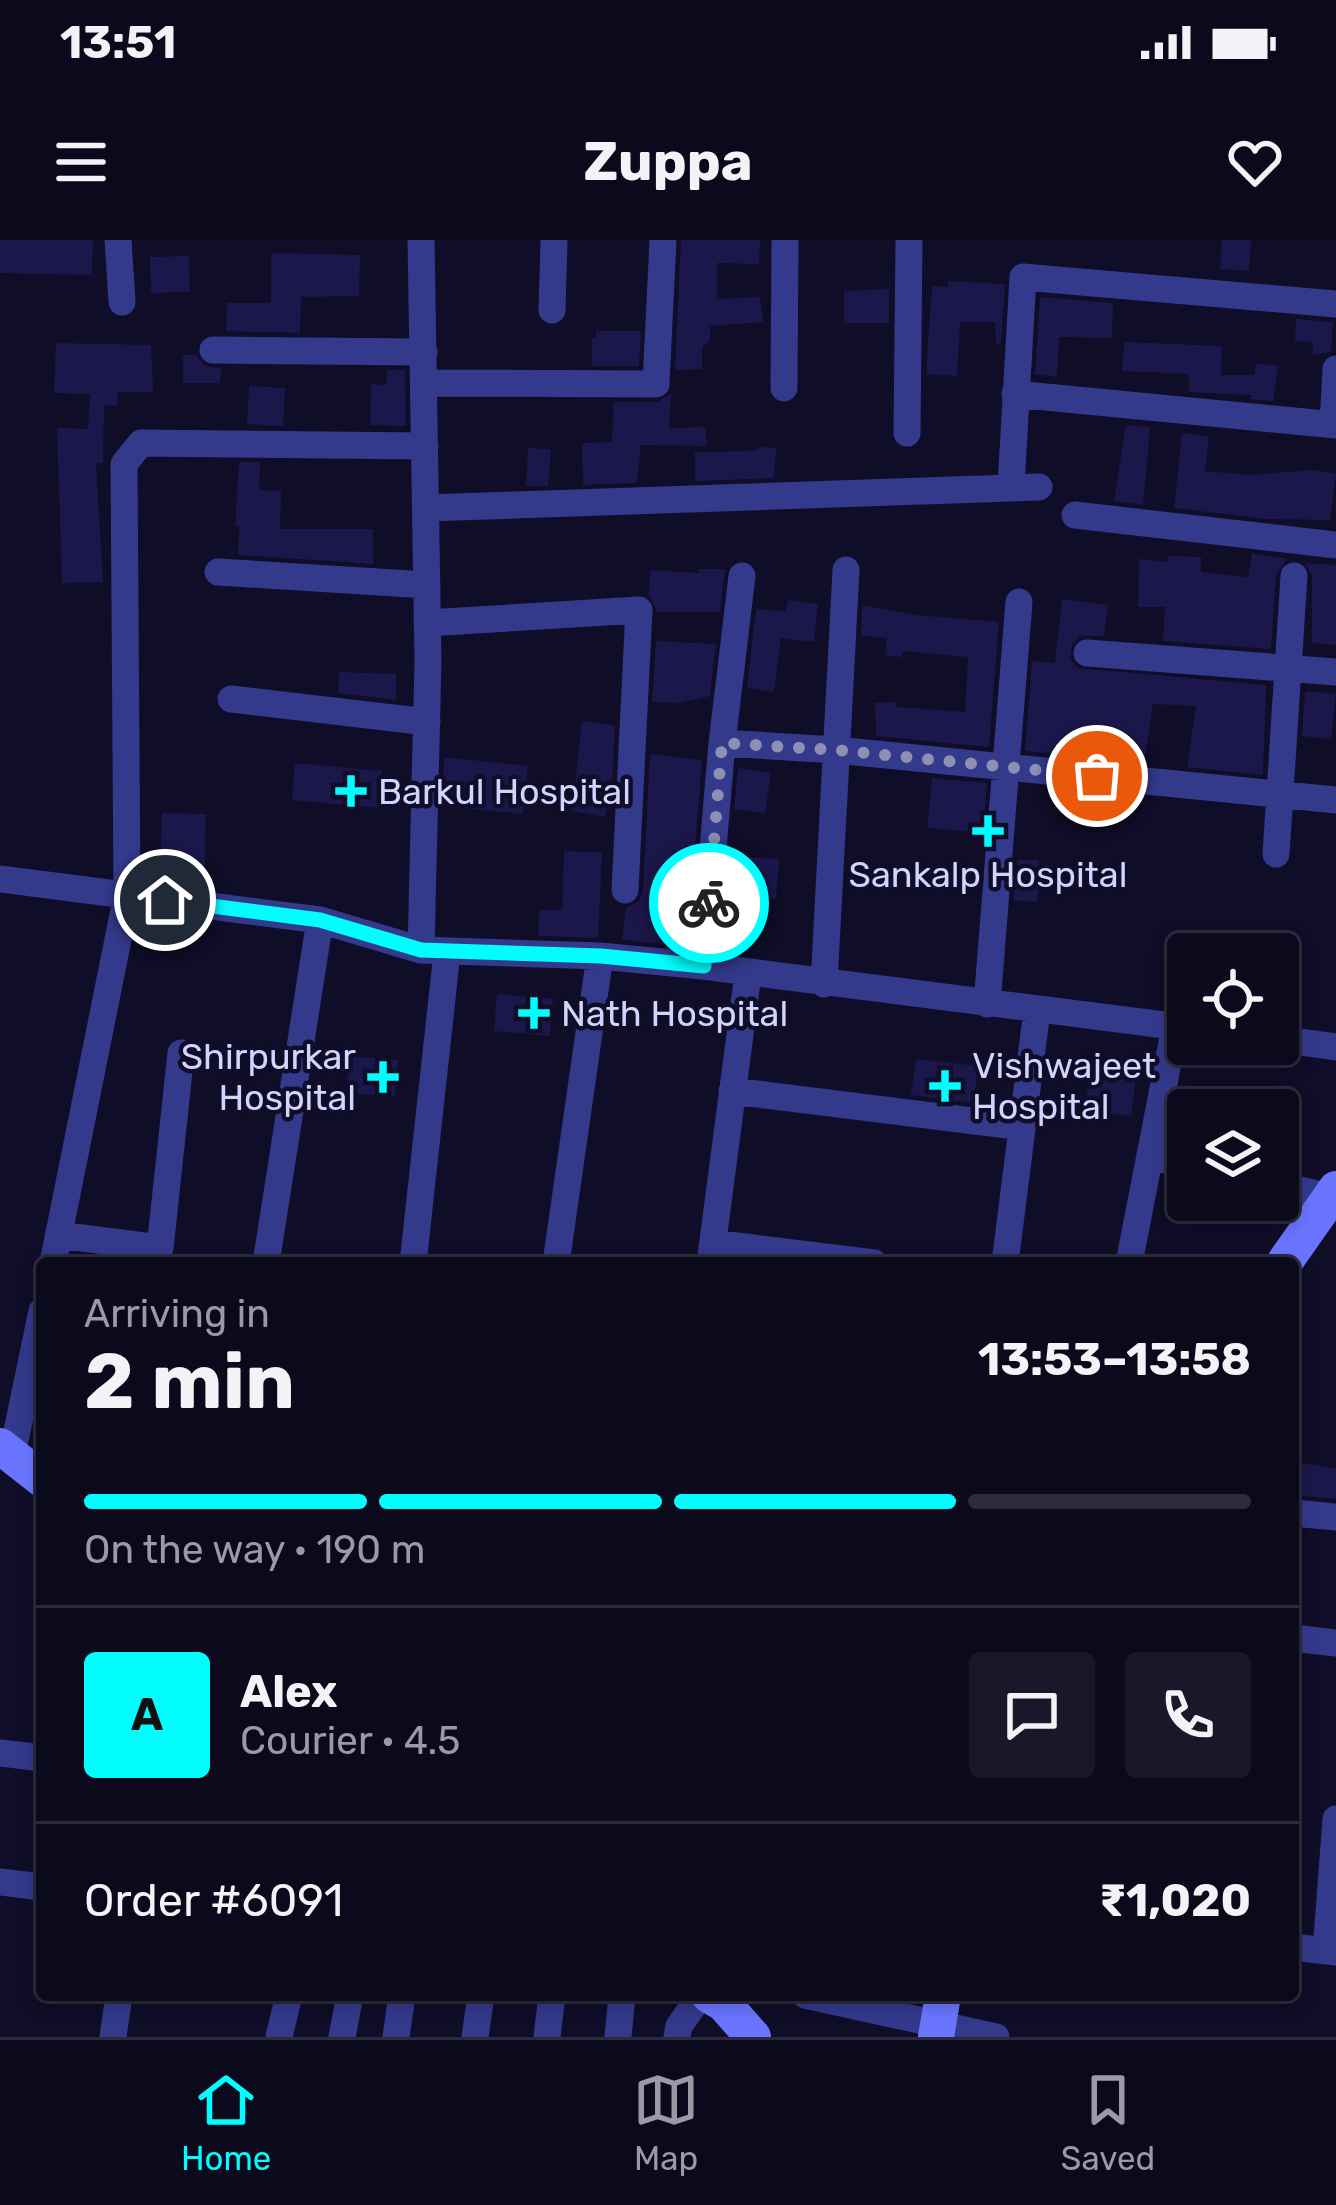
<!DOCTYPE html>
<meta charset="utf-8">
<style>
:root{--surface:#0b0a1d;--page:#19182a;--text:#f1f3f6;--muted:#9a9aa4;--line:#2b2b3b;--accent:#00fefe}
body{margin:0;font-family:Rubik,sans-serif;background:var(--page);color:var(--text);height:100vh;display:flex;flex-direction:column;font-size:45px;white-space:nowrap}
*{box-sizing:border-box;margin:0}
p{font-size:39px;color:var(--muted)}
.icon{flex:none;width:66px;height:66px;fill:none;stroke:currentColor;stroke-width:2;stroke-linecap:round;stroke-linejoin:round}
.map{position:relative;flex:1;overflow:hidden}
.details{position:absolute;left:36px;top:1017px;width:1263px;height:744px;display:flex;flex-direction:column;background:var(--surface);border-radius:12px;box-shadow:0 6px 18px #0003,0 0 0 3px var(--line)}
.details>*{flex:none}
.controls{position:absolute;left:1167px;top:693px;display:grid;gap:24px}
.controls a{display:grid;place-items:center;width:132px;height:132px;border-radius:12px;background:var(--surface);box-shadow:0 6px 18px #0003,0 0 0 3px var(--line);font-size:60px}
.pin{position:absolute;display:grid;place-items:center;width:102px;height:102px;color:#fff;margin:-51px;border:6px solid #fff;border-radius:50%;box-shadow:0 3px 12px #0007}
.courier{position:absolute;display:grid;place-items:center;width:120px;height:120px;margin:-60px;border:9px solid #00fefe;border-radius:50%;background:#fff;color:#222;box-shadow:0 3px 15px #0007}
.head em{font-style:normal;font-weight:700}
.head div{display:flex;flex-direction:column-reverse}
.head{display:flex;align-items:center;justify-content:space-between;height:204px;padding:0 48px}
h1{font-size:78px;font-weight:700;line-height:90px}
.bar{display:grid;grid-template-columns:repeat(4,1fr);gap:18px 12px;align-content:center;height:144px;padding:0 48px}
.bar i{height:15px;border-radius:9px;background:var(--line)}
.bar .on{background:var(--accent)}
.bar p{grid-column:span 4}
.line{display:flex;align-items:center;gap:30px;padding:0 48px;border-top:3px solid var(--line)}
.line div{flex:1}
.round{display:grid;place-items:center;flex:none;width:126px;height:126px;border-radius:12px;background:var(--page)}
.status{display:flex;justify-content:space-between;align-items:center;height:84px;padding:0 60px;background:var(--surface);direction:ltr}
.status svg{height:33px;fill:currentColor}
header{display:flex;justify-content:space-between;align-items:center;height:156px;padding:0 48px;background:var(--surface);font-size:54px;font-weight:700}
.tabs{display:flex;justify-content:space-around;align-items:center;height:168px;border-top:3px solid var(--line);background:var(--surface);font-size:33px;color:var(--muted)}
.tabs a{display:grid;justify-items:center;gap:6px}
.tabs .on{color:var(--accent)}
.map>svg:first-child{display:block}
.building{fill:#1c174a}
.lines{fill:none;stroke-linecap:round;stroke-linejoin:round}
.street{stroke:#33398b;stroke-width:27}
.secondary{stroke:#6a75ff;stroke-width:36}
.done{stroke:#8f8eb3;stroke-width:12;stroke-dasharray:0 21.6}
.route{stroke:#00fefe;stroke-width:15}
.poi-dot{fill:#00fefe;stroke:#0f0d27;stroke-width:4.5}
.labels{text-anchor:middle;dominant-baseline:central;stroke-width:9;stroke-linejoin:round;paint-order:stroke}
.poi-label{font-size:36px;fill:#d4d3ff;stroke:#0f0d27;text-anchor:start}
</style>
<div class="status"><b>13:51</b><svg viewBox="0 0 49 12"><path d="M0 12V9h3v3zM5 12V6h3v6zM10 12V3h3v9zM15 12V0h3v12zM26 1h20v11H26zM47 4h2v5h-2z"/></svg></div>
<header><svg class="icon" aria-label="menu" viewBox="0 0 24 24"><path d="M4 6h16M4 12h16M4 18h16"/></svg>Zuppa<svg class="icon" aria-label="heart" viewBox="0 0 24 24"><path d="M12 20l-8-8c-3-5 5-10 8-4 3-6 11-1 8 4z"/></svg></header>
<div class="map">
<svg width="1336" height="1797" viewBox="0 0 1336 1797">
<rect width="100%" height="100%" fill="#0f0d27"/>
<path class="building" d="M0,0H93L92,35L0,33Z
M681,0H760L759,24L717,23V59L760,57L763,82L710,86V100L702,107V129L675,130Z
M1222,0H1251L1249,31L1220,29Z
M271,13L360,15L359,56L301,57L300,93L226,91L227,63H271Z
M189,16L190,52L151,53L150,17Z
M948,41L1005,44L1001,104H996L995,82H960L957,136L926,134L932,46L948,47Z
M889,49V83H844V51Z
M1040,57L1113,63L1112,98L1059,97L1057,136L1035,135Z
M1296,79L1333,82L1331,112L1313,115V102L1295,101Z
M596,91H641L639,126H592V97L596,98Z
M1124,102L1222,106L1221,135H1254L1256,123L1278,126L1273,161L1250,159L1251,155L1189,152V134L1122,131Z
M56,103L151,105L153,152H118L117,166L104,165L103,223H96L103,342L62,343L57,188L88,189L90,154L54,153Z
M183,115H196L205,126L221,128L220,143H183Z
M387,130H405L406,186L370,185L371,144L386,145Z
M249,146L285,148L283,186L247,184Z
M671,154L669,188L706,187V206L641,205L637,243L583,245L582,203L612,202L614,162H657Z
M1126,185L1150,187L1143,265L1114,261Z
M1182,193L1209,196L1205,231L1248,235L1313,230L1336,234L1330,280L1267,279L1174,268Z
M757,207L776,208L774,238L695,241V212L757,211Z
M528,208L551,209L548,246H526Z
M239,222H260L259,250L281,251L280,289H373V324L238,315L239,286H235Z
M1252,313L1287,319L1276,335L1271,409L1163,401L1165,367H1138L1139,319L1167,322L1168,316L1201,317V332L1248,337Z
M1306,323L1336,325V405L1312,403V337Z
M698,329H725L720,372H657L649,355L650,330L698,333Z
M1062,359L1108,365L1104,396H1080L1072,404L1070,420L1078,428L1266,445L1263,535L1187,527L1196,466L1153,464L1144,523L1025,511L1032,421L1055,423Z
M788,360L818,364L814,402L781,398L774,452L747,448L756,369L786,371Z
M862,365L915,375L999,382L989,507L876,496L875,463L896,462V467L965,472L968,417L903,411L902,417L885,415L887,398L861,396Z
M656,401L716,404L710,456L680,463L652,462Z
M339,432L396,434V460L338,453Z
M1305,451L1336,454L1331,499L1302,496Z
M582,481L615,485L612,545L605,577L572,571Z
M650,514L702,520L687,706L622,700L626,668L639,661L643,651Z
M444,517L528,526L523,574L442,566Z
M295,523L382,531L379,568L292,560Z
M738,528L771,533L765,573L734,569Z
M932,538L987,543L983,593L927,588Z
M162,573L206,574L204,647L160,641Z
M564,611L602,612L598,698L538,696L539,670H562Z
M730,616L779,619L776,659L730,656L727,651Z
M1017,620H1039L1037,662L1013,660Z
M497,754L553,759L550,796L494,791Z
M349,816L398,820L395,857L346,853Z
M916,819L978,826L974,863L911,855Z
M1091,824L1137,830L1131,876L1085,871Z
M1293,1222L1336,1228V1259L1293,1255Z"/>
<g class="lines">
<path class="street" d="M118,0L122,62
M421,0L428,421L421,710
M552,70L554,0
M213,110L424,112
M424,143L656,144L663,0
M784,148L785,0
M1015,154L1336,185
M1333,184L1336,129
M907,193L909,0
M1011,246L1023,37L1336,64
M426,268L1039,247
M1075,275L1336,305
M218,332L427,345
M427,383L639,370L625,650
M1087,413L1336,432
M231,459L427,482
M722,503L836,510L1336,560
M1276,614L1294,336
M0,639L320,680L421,710L600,716L703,726L1188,788
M703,726L722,503L742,336
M824,744L846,330
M987,764L1019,362
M1278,799L1336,807
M732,851L1022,887
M1150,916L1188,925
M1278,945L1330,957
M59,995L160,1008L181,813
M713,1003L874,1023
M53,1023L127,655L124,224L141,203L425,206
M266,1023L320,680
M413,1023L447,713
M556,1023L600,716
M710,1023L748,734
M1005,1023L1037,770
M1129,1023L1175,787
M12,1215L42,1071
M1293,1273L1336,1277
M1293,1398L1336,1403
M0,1513L42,1518
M0,1642L42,1647
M1293,1707L1336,1712
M1326,1711L1336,1579
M805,1755L996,1797
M113,1797L119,1755
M279,1797L289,1755
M342,1797L350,1755
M396,1797L402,1755
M475,1797L481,1755
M547,1797L552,1755
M618,1797L622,1755
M677,1797L679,1786L701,1755"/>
<path class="secondary" d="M1284,1023L1336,949
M0,1206L42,1239
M709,1755L724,1764L753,1797
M936,1797L943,1755"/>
</g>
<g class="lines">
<path class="done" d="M709,663L722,503L836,510L1097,536"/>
<path class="route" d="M165,660L320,680L421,710L601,716L704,726L709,663"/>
</g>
<g class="poi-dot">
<path d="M345 533h12v12h12v12h-12v12h-12v-12h-12v-12h12z"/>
<path d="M982 573h12v12h12v12h-12v12h-12v-12h-12v-12h12z"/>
<path d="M528 755h12v12h12v12h-12v12h-12v-12h-12v-12h12z"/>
<path d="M377 819h12v12h12v12h-12v12h-12v-12h-12v-12h12z"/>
<path d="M939 828h12v12h12v12h-12v12h-12v-12h-12v-12h12z"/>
</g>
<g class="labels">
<g class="poi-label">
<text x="378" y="551">Barkul Hospital</text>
<text x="988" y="634" text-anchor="middle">Sankalp Hospital</text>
<text x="561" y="773">Nath Hospital</text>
<text x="356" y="816" text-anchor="end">Shirpurkar<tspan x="356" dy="41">Hospital</tspan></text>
<text x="972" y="825">Vishwajeet<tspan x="972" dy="41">Hospital</tspan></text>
</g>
</g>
</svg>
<div class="controls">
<a><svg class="icon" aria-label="locate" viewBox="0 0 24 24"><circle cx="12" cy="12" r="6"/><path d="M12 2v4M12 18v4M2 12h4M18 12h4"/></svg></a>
<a><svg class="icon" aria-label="layers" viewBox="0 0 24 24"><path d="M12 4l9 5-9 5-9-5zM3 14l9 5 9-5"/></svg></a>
</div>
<div class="pin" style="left:1097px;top:536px;background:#ea580c"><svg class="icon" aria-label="bag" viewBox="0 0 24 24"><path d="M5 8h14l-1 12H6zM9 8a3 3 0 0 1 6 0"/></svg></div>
<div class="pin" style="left:165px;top:660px;background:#1f2937"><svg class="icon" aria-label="home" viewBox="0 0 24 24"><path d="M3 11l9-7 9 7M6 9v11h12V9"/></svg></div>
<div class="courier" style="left:709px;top:663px"><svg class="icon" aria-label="bike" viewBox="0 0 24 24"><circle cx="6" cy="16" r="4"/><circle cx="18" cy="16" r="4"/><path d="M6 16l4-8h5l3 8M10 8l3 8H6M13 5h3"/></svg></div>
<section class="details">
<div class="head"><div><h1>2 min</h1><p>Arriving in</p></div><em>13:53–13:58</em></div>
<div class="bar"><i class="on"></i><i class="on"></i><i class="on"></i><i></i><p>On the way · 190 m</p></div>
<div class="line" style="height:216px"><b class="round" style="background:var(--accent);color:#111">A</b><div><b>Alex</b><p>Courier · 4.5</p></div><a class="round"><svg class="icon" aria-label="chat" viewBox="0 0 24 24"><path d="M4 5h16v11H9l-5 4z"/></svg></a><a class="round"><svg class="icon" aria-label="phone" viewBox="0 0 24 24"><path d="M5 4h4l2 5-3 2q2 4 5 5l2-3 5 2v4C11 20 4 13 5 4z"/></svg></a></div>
<div class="line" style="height:156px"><div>Order #6091</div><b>₹1,020</b></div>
</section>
</div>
<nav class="tabs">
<a class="on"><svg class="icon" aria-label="home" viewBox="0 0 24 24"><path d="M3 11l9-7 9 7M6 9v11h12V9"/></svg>Home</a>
<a><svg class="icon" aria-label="map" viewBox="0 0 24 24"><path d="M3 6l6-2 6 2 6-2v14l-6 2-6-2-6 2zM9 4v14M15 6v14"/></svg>Map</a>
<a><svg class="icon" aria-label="saved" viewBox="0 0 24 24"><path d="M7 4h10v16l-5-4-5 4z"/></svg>Saved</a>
</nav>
